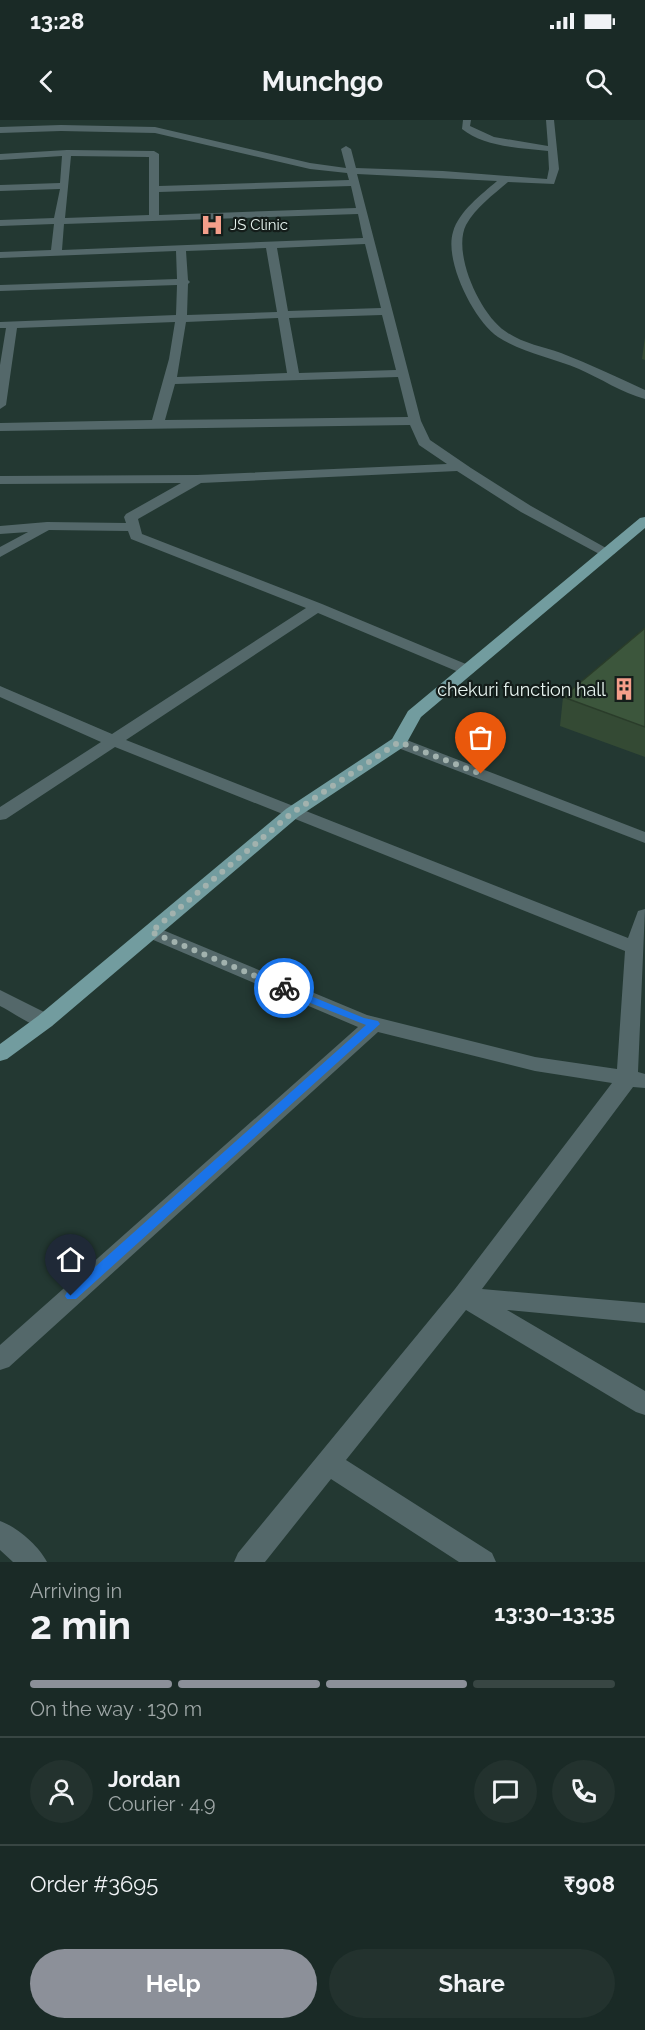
<!DOCTYPE html>
<meta charset="utf-8">
<style>
:root{--surface:#1a2a26;--page:#23322e;--text:#f1f3f6;--muted:#9fa7a7;--line:#384643;--accent:#8c9099}
body{margin:0;font-family:Raleway,sans-serif;background:var(--page);color:var(--text);height:100vh;display:flex;flex-direction:column;font-size:22px;white-space:nowrap}
*{box-sizing:border-box;margin:0}
p{font-size:20px;color:var(--muted)}
.icon{flex:none;width:33px;height:33px;fill:none;stroke:currentColor;stroke-width:2;stroke-linecap:round;stroke-linejoin:round}
.map{position:relative;height:1442px;overflow:hidden}
.drawer{display:flex;flex-direction:column;background:var(--surface);flex:1}
.drawer>*{flex:none}
.pin{position:absolute;display:grid;place-items:center;width:51px;height:51px;color:#fff;margin:-62px -26px;border-radius:50% 50% 50% 0;rotate:-45deg;box-shadow:0 0 6px #0007}
.pin .icon{rotate:45deg}
.courier{position:absolute;display:grid;place-items:center;width:60px;height:60px;margin:-30px;border:4px solid #1a73e8;border-radius:50%;background:#fff;color:#222;box-shadow:0 2px 8px #0007}
.summary em{font-style:normal;font-weight:700}
.summary div{display:flex;flex-direction:column-reverse}
.summary{display:flex;align-items:center;justify-content:space-between;height:102px;padding:0 30px}
h1{font-size:39px;font-weight:700;line-height:45px}
.bar{display:grid;grid-template-columns:repeat(4,1fr);gap:9px 6px;align-content:center;height:72px;padding:0 30px}
.bar i{height:8px;border-radius:4px;background:var(--line)}
.bar .active{background:var(--accent)}
.bar p{grid-column:span 4}
.line{display:flex;align-items:center;gap:15px;padding:0 30px;border-top:2px solid var(--line)}
.line div{flex:1}
.round{display:grid;place-items:center;flex:none;width:63px;height:63px;border-radius:32px;background:var(--page)}
.primary-button{display:flex;gap:12px;margin-top:auto;padding:12px 30px}
.primary-button a{flex:1;height:69px;border-radius:36px;background:var(--accent);color:#fff;font-size:24px;font-weight:700;line-height:69px;text-align:center}
.primary-button a+a{background:var(--page);color:var(--text)}
.status{display:flex;justify-content:space-between;align-items:center;height:42px;padding:0 30px;background:var(--surface);direction:ltr}
.status svg{height:16px;fill:currentColor}
header{display:flex;justify-content:space-between;align-items:center;height:78px;padding:0 30px;background:var(--surface);font-size:27px;font-weight:700}
.map>svg:first-child{display:block}
.lines{fill:none;stroke-linecap:round;stroke-linejoin:round}
.street{fill:#54686a;fill-rule:evenodd}
.primary{fill:#729c9f;fill-rule:evenodd}
.wall{fill:#344a34}
.building{fill:#3c563c;stroke:#2a3c2a;stroke-width:1.5}
.route{fill:#1a73e8}
.done{stroke:#a2b2ae;stroke-width:6;stroke-dasharray:0 10.8}
.labels{text-anchor:middle;dominant-baseline:central;stroke-width:4.5;stroke-linejoin:round;paint-order:stroke}
.far-poi-label{font-size:15px;fill:#e7f4f0;stroke:#141d1a;text-anchor:start}
.poi-label{font-size:18px;fill:#e7f4f0;stroke:#141d1a;text-anchor:end}
</style>
<div class="status"><b>13:28</b><svg viewBox="0 0 49 12"><path d="M0 12V9h3v3zM5 12V6h3v6zM10 12V3h3v9zM15 12V0h3v12zM26 1h20v11H26zM47 4h2v5h-2z"/></svg></div>
<header><svg class="icon" aria-label="back" viewBox="0 0 24 24"><path d="M15 5l-7 7 7 7"/></svg>Munchgo<svg class="icon" aria-label="search" viewBox="0 0 24 24"><circle cx="10" cy="10" r="6"/><path d="M15 15l6 6"/></svg></header>
<div class="map">
<svg width="645" height="1442" viewBox="0 0 645 1442">
<rect width="100%" height="100%" fill="#233832"/>
<g class="lines">
<path class="street" d="M463,0H471L470,6L494,17L548,26L546,0H554L559,49L554,64L508,62C493,75 476,87 466,105C452,133 480,194 505,211C521,223 543,227 561,233C589,244 617,257 645,270V279C622,273 600,258 579,249C553,238 521,232 498,217C474,201 444,141 453,112C459,91 481,75 497,61L357,54L421,301L430,320L471,348L531,386L615,433L608,437L603,436L521,392L457,351L201,363L138,399L142,414L322,484L473,547L475,550L473,553H461L318,493L126,620L628,818L638,791L645,789L638,952L645,954V968L633,967L482,1169L645,1183V1203L507,1190L645,1271V1295L636,1292L466,1190L346,1340L492,1433L496,1442H459L331,1359L265,1442H234L238,1433L455,1169L612,963L535,951L378,912L9,1247L0,1250V1225L358,907L144,816L141,812L144,808H158L367,895L535,937L617,949L625,831L115,627L6,699L0,700V687L101,622L0,577V566L112,614L306,488L131,419L128,411L49,410L0,437V427L28,412L0,414V406L47,402L126,403L124,397L126,394L181,363L0,364V356L197,355L447,344L419,325L410,305L0,311V303L152,300L169,239L175,202L17,208L6,285L0,289V245L6,208H0V202L176,195L177,165L0,171V165L177,159L176,131L0,138V132L51,130L54,104L0,106V100L54,98L60,69L0,71V65L60,63L62,36L0,40V34L67,30L154,31L159,34V66L349,60L347,53L310,49L155,13L61,11L0,13V7L61,5L155,7L310,43L346,48L341,29L346,26L351,29L356,48L443,51L547,59L549,49L548,31C521,28 484,27 462,9ZM71,36L149,37V95L65,98ZM351,66L356,88L159,95V72ZM358,94L363,118L62,130L64,104ZM365,124L381,188L288,191L277,128ZM266,128L277,192L187,195L188,164L190,162L188,160L186,131ZM382,195L396,250L299,253L289,198ZM278,198L287,253L177,257L186,202ZM398,257L408,297L165,300L175,264Z
M399,617L645,712V723L393,626L391,622Z
M0,870L52,896L55,901L52,906C35,911 15,893 0,886Z
M0,1401C17,1407 39,1426 47,1442H13L0,1430Z"/>
<path class="primary" d="M645,397V408L421,597L405,626L298,697L52,906L7,939L0,941V924L38,896L286,689L392,619L408,591L640,398Z"/>
</g>
<path class="wall" d="M645,217V240L642,239Z
M645,508V637L560,606L563,577Z"/>
<path class="building" d="M645,508V607L563,577Z"/>
<path class="route" d="M284,865L364,898L378,901L380,904L76,1179H67L65,1176L67,1172L366,905L280,871V866Z"/>
<g class="lines">
<path class="done" d="M284,868L151,812L292,693L399,622L481,654"/>
</g>
<defs>
<g id="hospital-bare" transform="scale(1.8)"><path d="M-5-5h3v3.5h4V-5h3V5h-3V1.5h-4V5h-3Z" fill="#f49e8a" stroke="#141d1a" stroke-width="2.5" paint-order="stroke"/></g>
<g id="building-bare" transform="scale(1.8)"><path d="M-4-6H4V6H1V3H-1V6H-4ZM-2.5-4.3h1.7v1.8h-1.7ZM.8-4.3h1.7v1.8H.8ZM-2.5-1h1.7V.8h-1.7ZM.8-1h1.7V.8H.8Z" fill="#f49e8a" stroke="#141d1a" stroke-width="2.5" paint-order="stroke"/></g>
</defs>
<g fill-rule="evenodd">
<use href="#hospital-bare" x="212" y="105"/>
<use href="#building-bare" x="624" y="569"/>
</g>
<g class="labels">
<g class="far-poi-label">
<text x="230" y="105">JS Clinic</text>
</g>
<g class="poi-label">
<text x="606" y="569">chekuri function hall</text>
</g>
</g>
</svg>
<div class="pin" style="left:481px;top:654px;background:#ea580c"><svg class="icon" aria-label="bag" viewBox="0 0 24 24"><path d="M5 8h14l-1 12H6zM9 8a3 3 0 0 1 6 0"/></svg></div>
<div class="pin" style="left:71px;top:1176px;background:#1f2937"><svg class="icon" aria-label="home" viewBox="0 0 24 24"><path d="M3 11l9-7 9 7M6 9v11h12V9"/></svg></div>
<div class="courier" style="left:284px;top:868px"><svg class="icon" aria-label="bike" viewBox="0 0 24 24"><circle cx="6" cy="16" r="4"/><circle cx="18" cy="16" r="4"/><path d="M6 16l4-8h5l3 8M10 8l3 8H6M13 5h3"/></svg></div>
</div>
<section class="drawer">
<div class="summary"><div><h1>2 min</h1><p>Arriving in</p></div><em>13:30–13:35</em></div>
<div class="bar"><i class="active"></i><i class="active"></i><i class="active"></i><i></i><p>On the way · 130 m</p></div>
<div class="line" style="height:108px"><a class="round"><svg class="icon" aria-label="person" viewBox="0 0 24 24"><circle cx="12" cy="8" r="4"/><path d="M4 21q1-7 8-7t8 7"/></svg></a><div><b>Jordan</b><p>Courier · 4.9</p></div><a class="round"><svg class="icon" aria-label="chat" viewBox="0 0 24 24"><path d="M4 5h16v11H9l-5 4z"/></svg></a><a class="round"><svg class="icon" aria-label="phone" viewBox="0 0 24 24"><path d="M5 4h4l2 5-3 2q2 4 5 5l2-3 5 2v4C11 20 4 13 5 4z"/></svg></a></div>
<div class="line" style="height:78px"><div>Order #3695</div><b>₹908</b></div>
<div class="primary-button"><a>Help</a><a>Share</a></div>
</section>
